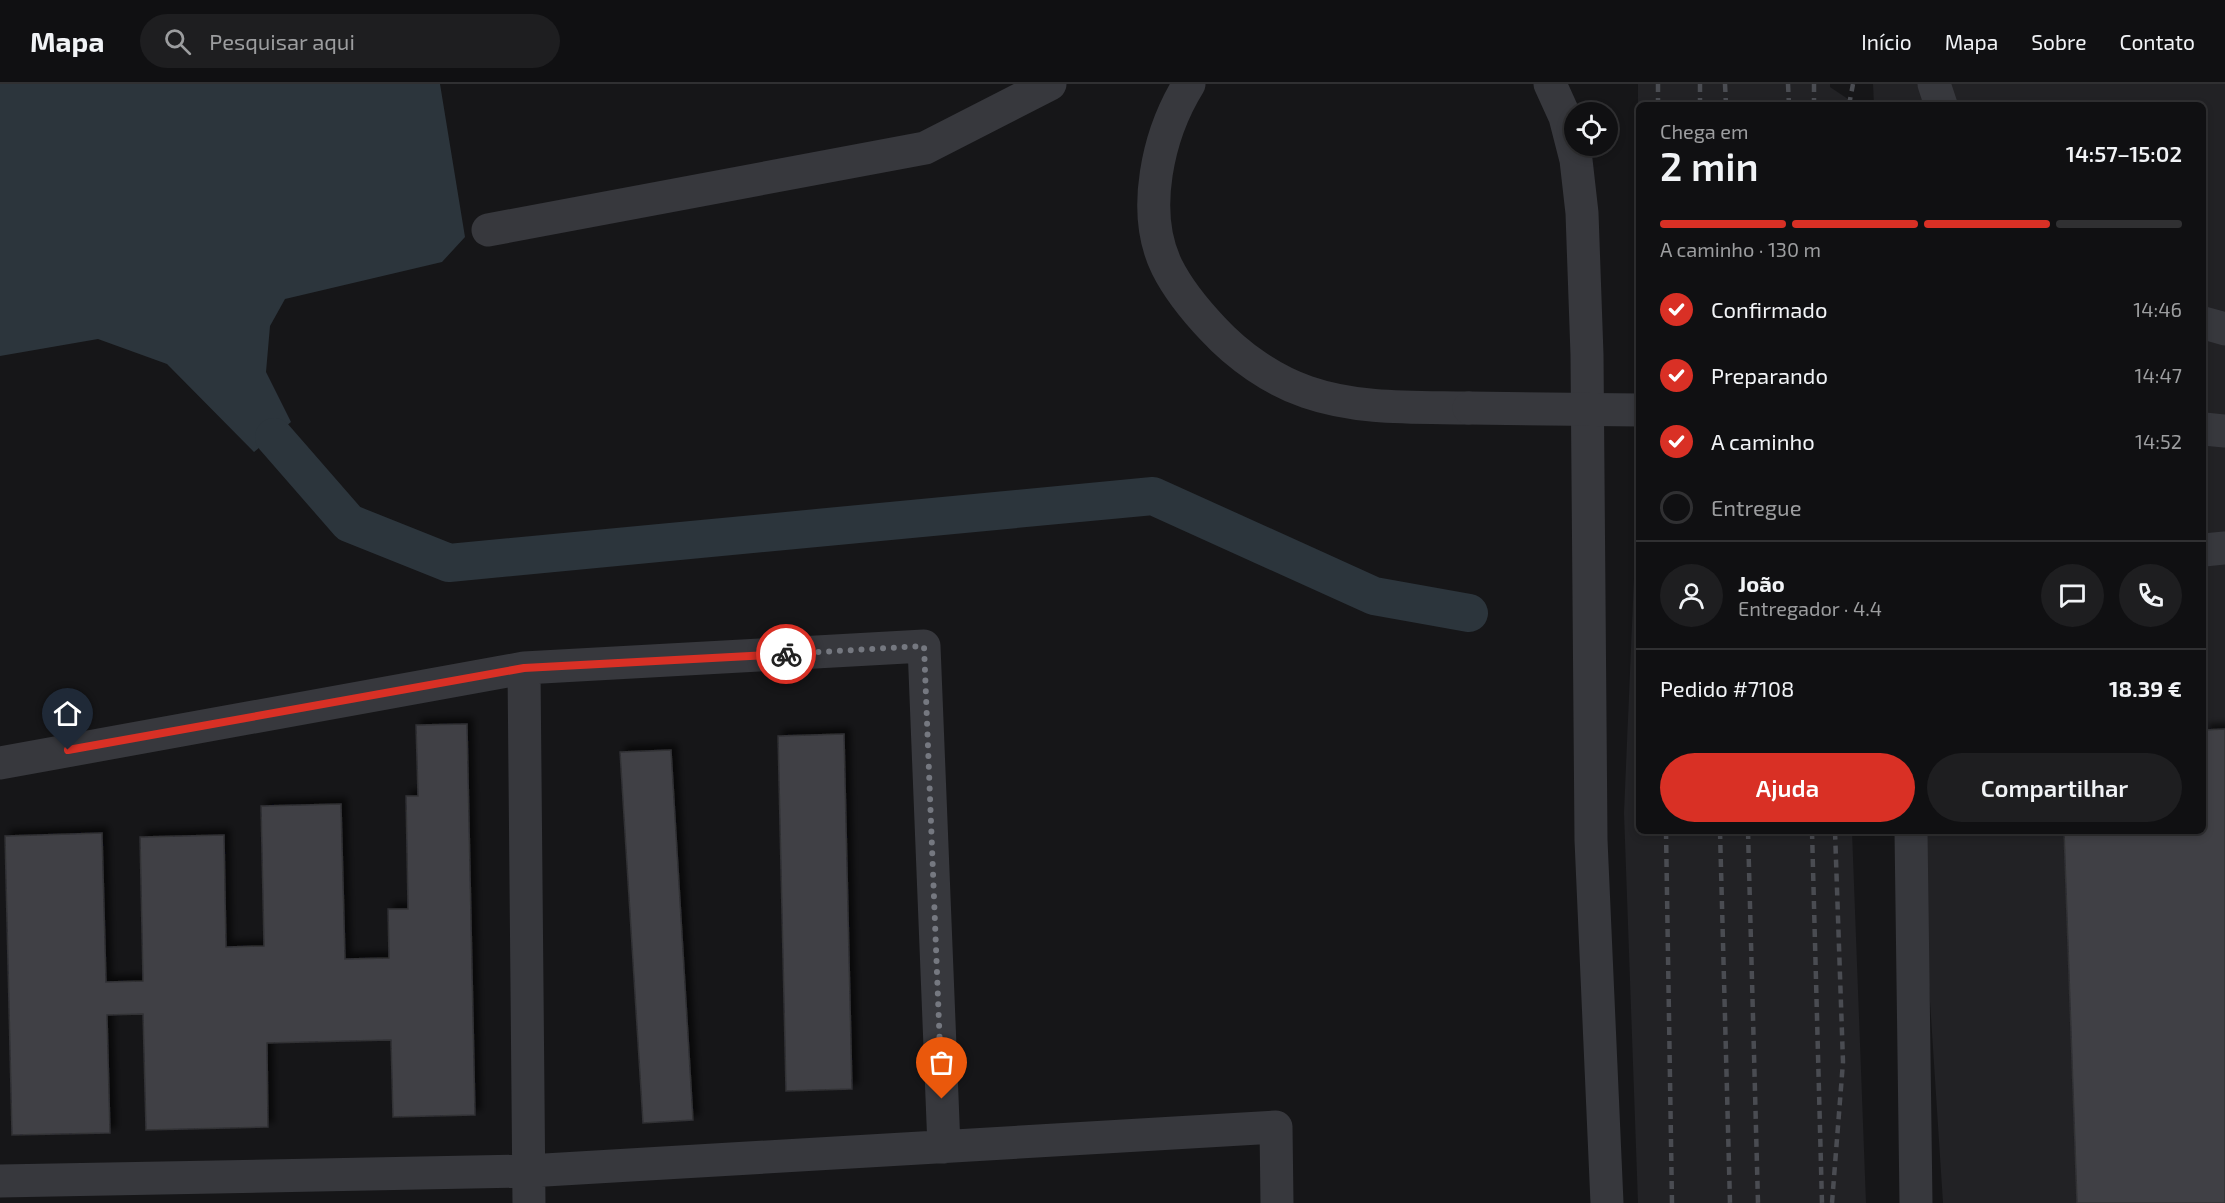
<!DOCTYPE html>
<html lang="pt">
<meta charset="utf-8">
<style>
:root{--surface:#101012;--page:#1e1e20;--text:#f1f3f6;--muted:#9c9d9f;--line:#303032;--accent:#d93025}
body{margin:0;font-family:"Exo 2",sans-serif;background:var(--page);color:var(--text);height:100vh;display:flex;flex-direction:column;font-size:22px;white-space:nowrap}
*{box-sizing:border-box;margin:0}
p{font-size:20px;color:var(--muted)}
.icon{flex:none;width:33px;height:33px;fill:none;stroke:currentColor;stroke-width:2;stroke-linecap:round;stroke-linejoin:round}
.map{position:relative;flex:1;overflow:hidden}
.side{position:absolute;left:1636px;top:18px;width:570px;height:732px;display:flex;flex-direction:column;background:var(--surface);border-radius:9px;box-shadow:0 3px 9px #0003,0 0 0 2px var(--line)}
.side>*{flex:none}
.fabs{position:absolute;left:1564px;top:18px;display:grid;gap:12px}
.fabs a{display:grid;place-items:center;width:54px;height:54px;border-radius:50%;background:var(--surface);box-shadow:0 3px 9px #0003,0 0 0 2px var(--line);font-size:30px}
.pin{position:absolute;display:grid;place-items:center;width:51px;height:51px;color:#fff;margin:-62px -26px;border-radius:50% 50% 50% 0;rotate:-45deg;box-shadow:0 0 6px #0007}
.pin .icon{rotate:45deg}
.courier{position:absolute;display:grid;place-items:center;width:60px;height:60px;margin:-30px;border:4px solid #d93025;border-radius:50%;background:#fff;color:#222;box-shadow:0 2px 8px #0007}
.head em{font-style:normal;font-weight:600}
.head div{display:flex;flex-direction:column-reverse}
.head{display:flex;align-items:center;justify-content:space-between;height:102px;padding:0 24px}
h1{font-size:39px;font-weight:600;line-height:45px}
.bar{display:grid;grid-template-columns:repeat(4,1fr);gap:9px 6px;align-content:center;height:72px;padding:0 24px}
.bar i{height:8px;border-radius:4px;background:var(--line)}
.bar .on{background:var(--accent)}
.bar p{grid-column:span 4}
.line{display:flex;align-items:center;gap:15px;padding:0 24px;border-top:2px solid var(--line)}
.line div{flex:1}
.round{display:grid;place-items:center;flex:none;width:63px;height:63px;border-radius:32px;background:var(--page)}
ol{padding:0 24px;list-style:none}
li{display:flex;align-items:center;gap:18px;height:66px}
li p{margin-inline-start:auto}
li .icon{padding:6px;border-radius:50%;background:var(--accent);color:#fff;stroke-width:4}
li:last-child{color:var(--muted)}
li i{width:33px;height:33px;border:3px solid var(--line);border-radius:50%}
.cta{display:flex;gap:12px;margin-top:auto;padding:12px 24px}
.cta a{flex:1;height:69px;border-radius:36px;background:var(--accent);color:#fff;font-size:24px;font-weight:600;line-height:69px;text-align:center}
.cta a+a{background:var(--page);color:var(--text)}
header{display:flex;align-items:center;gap:36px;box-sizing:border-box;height:84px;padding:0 30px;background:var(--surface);border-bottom:2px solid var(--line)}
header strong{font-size:28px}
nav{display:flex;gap:33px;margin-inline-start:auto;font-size:21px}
.search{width:420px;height:54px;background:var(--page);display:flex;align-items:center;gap:15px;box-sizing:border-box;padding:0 21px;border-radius:33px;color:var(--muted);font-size:22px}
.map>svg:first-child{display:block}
.built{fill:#222225}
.water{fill:#2c353c}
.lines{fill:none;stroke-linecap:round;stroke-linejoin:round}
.canal{stroke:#2c353c;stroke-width:38}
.building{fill:#404145;stroke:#303034;stroke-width:1.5;filter:url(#shadow)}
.minor{stroke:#37383d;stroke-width:33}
.rail{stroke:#4a4c52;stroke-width:4.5;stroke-dasharray:8 6;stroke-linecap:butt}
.minor-bridge{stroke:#37383d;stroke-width:33}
.done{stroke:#757880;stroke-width:6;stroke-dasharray:0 10.8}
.route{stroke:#d93025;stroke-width:8}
</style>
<header>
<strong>Mapa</strong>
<div class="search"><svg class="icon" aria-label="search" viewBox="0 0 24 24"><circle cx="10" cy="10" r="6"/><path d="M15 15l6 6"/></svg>Pesquisar aqui</div>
<nav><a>Início</a><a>Mapa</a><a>Sobre</a><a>Contato</a></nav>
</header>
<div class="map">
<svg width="2225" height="1119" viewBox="0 0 2225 1119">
<defs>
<filter id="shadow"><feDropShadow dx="5.5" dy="-5.5" stdDeviation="3" flood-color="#0009"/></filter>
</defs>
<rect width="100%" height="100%" fill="#161618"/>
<path class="built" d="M1638,0H1830V3L1857,21H1640V747H1852L1866,1119H1638L1624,729L1636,447Z
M1873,0H2225V1119H1943L1919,747H2204V21H1874Z"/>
<path class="water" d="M0,0H440L465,153L442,178L285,215L270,242L266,288L291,338L254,368L167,280L98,255L0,272Z"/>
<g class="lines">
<path class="canal" d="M274,353L349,439L449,479L1153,412L1374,512L1469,529"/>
</g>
<path class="building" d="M467,640L475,1031L393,1033L391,956L267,959L268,1043L146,1046L143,930L107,931L110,1049L12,1051L5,752L102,749L106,898L143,897L140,753L224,751L226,863L264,862L261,722L341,720L345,875L389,874L388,825H408L406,712H418L416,641Z
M2225,645V1119H2077L2064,747H2204V646Z
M844,650L852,1005L786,1007L778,652Z
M671,666L693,1036L643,1039L620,668Z"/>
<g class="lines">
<path class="minor" d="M1189,0C1158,50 1140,128 1167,183C1179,207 1195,226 1213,245C1238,272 1272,296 1307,308C1359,326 1415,323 1469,324
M1550,0L1565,33L1576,76L1582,129L1587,271L1591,756L1607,1119
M1934,0L1941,21
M488,146L925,64L1050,0
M2204,239L2225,245
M2204,345L2225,347
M2204,466L2225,464
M524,584L529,1119
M0,679L524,584L924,562L944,1063
M1911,747L1916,1119
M0,1097L528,1087L1276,1043L1277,1119"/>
<path class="rail" d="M1658,0V21
M1700,0V21
M1725,0L1726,21
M1788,0L1789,21
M1814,0V21
M1849,21L1853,0
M1666,747L1672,1119
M1720,747L1730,1119
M1748,747L1758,1119
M1812,747L1822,1119
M1832,1119L1843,978L1835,747"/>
<path class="minor-bridge" d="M1469,324L1640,326"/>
</g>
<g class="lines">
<path class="done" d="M786,570L924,562L942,1015"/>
<path class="route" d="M68,666L524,584L786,570"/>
</g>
</svg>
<div class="fabs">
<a><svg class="icon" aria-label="locate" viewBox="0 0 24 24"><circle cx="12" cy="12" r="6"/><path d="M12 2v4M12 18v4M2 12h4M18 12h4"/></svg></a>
</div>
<div class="pin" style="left:942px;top:1015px;background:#ea580c"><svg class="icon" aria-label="bag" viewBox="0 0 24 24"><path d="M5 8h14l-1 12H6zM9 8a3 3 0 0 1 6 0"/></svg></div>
<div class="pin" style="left:68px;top:666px;background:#1f2937"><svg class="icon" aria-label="home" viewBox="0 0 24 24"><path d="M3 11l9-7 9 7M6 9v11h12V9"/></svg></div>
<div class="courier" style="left:786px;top:570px"><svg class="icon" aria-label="bike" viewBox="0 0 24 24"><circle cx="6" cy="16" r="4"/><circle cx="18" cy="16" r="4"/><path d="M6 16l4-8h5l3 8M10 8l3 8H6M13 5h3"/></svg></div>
<section class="side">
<div class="head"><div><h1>2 min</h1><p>Chega em</p></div><em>14:57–15:02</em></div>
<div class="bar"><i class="on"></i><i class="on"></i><i class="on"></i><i></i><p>A caminho · 130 m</p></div>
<ol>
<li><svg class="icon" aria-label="check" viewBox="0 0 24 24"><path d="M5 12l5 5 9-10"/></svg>Confirmado<p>14:46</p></li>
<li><svg class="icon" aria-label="check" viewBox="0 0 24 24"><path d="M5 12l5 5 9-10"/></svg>Preparando<p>14:47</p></li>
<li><svg class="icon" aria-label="check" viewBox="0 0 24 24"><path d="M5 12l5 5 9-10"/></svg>A caminho<p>14:52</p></li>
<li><i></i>Entregue</li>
</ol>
<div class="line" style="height:108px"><a class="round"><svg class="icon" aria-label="person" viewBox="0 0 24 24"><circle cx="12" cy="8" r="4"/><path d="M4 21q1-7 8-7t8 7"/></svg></a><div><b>João</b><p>Entregador · 4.4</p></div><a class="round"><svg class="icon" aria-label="chat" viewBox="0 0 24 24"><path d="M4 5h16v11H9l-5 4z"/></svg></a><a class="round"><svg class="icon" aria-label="phone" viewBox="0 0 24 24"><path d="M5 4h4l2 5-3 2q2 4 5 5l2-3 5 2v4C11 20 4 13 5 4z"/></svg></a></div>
<div class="line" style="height:78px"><div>Pedido #7108</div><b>18.39 €</b></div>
<div class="cta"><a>Ajuda</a><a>Compartilhar</a></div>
</section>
</div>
